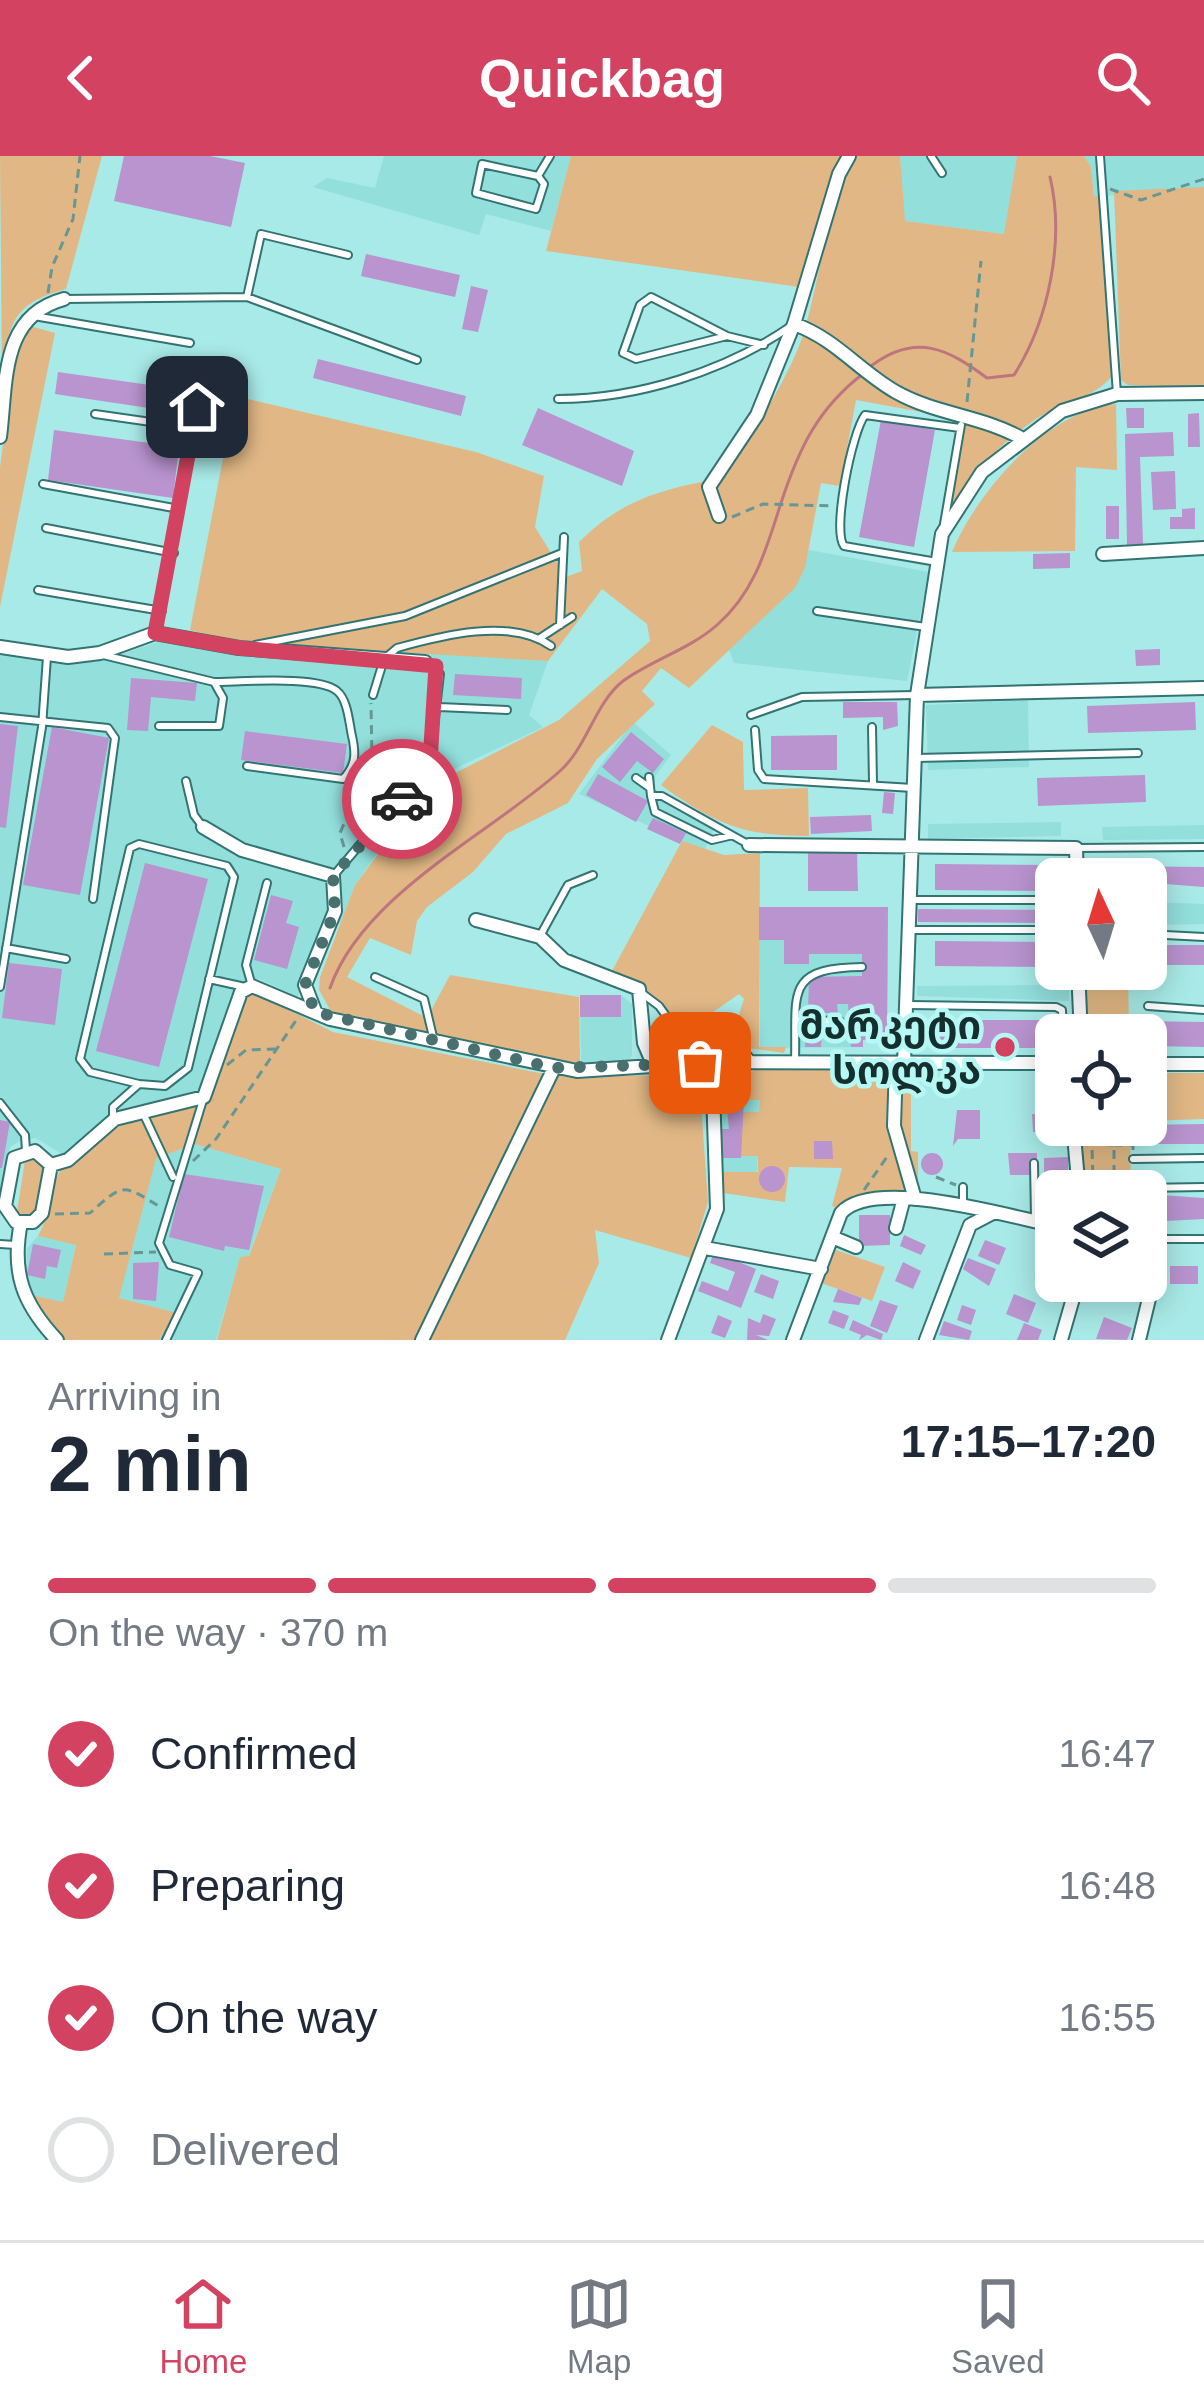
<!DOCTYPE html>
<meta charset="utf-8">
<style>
:root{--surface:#fff;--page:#f2f2f3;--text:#1f2937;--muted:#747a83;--line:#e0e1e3;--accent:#d34361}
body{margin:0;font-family:Arial,"Noto Sans Georgian",sans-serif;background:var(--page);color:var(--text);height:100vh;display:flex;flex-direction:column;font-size:45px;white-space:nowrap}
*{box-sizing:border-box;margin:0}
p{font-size:39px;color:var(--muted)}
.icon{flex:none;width:66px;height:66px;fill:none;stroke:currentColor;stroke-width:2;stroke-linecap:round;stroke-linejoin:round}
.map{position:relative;height:1184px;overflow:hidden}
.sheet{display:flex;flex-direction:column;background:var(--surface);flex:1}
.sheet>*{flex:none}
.needle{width:78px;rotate:356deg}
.controls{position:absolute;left:1035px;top:702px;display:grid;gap:24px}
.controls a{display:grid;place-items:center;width:132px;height:132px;border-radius:18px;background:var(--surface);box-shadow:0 6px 30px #0003;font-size:60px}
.pin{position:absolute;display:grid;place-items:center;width:102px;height:102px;color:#fff;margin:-51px;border-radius:24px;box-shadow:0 6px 18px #0006}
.courier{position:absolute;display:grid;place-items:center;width:120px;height:120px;margin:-60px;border:9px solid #d34361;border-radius:50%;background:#fff;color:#222;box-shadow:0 3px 15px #0007}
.summary em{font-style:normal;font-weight:800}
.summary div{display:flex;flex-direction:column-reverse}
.summary{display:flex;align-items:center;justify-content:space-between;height:204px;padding:0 48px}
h1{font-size:78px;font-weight:800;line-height:90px}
.bar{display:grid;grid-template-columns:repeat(4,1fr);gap:18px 12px;align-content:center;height:144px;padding:0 48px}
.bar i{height:15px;border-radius:9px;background:var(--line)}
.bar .selected{background:var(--accent)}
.bar p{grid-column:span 4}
ol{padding:0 48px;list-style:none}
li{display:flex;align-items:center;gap:36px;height:132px}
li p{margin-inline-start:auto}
li .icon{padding:12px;border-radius:50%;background:var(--accent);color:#fff;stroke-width:4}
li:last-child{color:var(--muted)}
li i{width:66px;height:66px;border:6px solid var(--line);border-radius:50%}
header{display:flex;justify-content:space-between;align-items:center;height:156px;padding:0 48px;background:var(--accent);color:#fff;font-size:54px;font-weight:800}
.tabs{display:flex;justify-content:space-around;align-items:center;height:168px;border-top:3px solid var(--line);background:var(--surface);font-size:33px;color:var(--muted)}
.tabs a{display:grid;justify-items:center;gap:6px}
.tabs .selected{color:var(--accent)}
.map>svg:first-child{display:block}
.built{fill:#93dfdc}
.green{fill:#e1b885}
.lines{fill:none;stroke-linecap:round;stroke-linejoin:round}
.stream{stroke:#be757e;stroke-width:3}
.building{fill:#b994cf}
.lane-casing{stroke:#337472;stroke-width:10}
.street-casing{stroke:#337472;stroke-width:16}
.path{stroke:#679795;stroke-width:3;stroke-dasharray:9 6;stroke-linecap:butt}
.lane{stroke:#fff;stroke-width:6}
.street{stroke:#fff;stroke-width:12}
.done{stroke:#48706f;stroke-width:12;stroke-dasharray:0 21.6}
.route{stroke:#d34361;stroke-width:15}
.poi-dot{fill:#d34361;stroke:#b5f8f4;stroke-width:4.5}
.labels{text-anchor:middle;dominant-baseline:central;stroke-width:9;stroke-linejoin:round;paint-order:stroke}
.poi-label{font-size:39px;font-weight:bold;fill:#142f2e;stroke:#b5f8f4;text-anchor:end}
</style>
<header><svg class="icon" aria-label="back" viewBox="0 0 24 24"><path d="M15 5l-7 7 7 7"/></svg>Quickbag<svg class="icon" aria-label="search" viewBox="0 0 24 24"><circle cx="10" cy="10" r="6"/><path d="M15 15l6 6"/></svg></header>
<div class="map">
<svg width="1204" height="1184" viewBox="0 0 1204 1184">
<rect width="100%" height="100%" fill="#a8eae7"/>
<path class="built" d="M384,0H571L551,75L486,58L479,79L313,31L327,22L375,32Z
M900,0H1017L1005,78L904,65Z
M1084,0H1204V31L1094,41L1091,11Z
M809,394L929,416L907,525L734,507L728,491L794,432Z
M161,485L430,513L431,496L548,505L529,559L543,571L454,613L409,651L355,729L340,768L324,765L298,841L259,823L245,824L231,839L201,933L114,958L63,999L36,982L20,985L10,991L0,1040V497L63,508L100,505Z
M1028,544L1029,611L928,614L926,549Z
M633,566L671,599L656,619L654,633L706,659L702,667L714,674L704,695L579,638Z
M1061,666V680L928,683V668Z
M1204,669V683L1103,684L1102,671Z
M1146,746L1204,748V768L1146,769Z
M759,751H888L887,885L863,884V891L760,892Z
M1069,829V845L917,840V830Z
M580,839H621L632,848V900L625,908L581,909Z
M760,943L757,1017L721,1016L717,944Z
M194,988L281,1013L248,1101L240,1102L216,1184H109L105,1161L156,1003Z
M38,1080L76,1088L63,1147L31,1139L26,1127L27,1092Z"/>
<path class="green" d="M0,0H102L66,133C10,148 9,169 2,222Z
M571,0H840L799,131L546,95Z
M854,0H900L905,65L1004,78L1017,0H1084L1091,11L1094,40L1101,41L1111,221C1093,243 1060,247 1036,263C1000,287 974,317 949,352L965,264L856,244L840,330L821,327L805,412L795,432L689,532L661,512L642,535L655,548L597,603L568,647L506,678L473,716L427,751L417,765L411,799L370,782L347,821L427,862L450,819L579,841L580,909L332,857L319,834L320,821L355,729L428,631L559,564L650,485L647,468L602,433L548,505L240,487L190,474L235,240L476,296L544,320L535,371L566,421L582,415L579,386C622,343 663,333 722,322C750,282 794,215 806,169C821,114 828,52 854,0Z
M1204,31V231L1128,229L1121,224L1114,35Z
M30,170L55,177L0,451V311L17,181Z
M1116,248L1117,314L1076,311L1075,395L952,396C977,336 1047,254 1116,248Z
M712,569L743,586L744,634L808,632L809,680C742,680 715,668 661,629Z
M682,685L724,699L760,697L759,891H786L784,897L749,892L735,871L744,843L739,838L693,870C663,863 645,829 612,815Z
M1083,813H1128L1129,879H1081Z
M253,836L333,876L555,920L699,919L708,1046L691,1102L595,1074L599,1107L565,1184H217L240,1101L249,1100L281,1013L194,988L156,1003L119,1142L177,1157L159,1184H65L31,1139L63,1146L76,1089L38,1080C50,1059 49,1037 59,1017C83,970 163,954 209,942L245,841Z
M761,911L911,915V995L918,996V1038L856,1040L837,1053L832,1050L842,1012L789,1011L785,1046L723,1037L719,1011L721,1016H758V1000H741V956H759L760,944H726L739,922Z
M1146,917H1204V963L1146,965Z
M1079,969H1130L1131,1035H1085Z
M33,999L45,1014L37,1051L29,1061L17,1056L25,1004Z
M833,1093L885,1111L872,1145L821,1127Z"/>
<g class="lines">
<path class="stream" d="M871,210C916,176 948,193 987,222L1014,219C1049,164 1065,84 1050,21
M781,347C799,292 818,252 864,217
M330,832C363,738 490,678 560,615C587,591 595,547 623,525C652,504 690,493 717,469C754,437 766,394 780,350"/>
</g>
<path class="building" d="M124,0H210L245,7L231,71L114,45Z
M366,98L460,119L455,141L361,120Z
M471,130L488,134L478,176L462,173Z
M318,203L466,240L461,260L313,222Z
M58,216L185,234L182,257L55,238Z
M538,252L634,295L622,330L522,289Z
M1126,252H1144V272H1127Z
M1199,257L1200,291H1188V258Z
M881,264L935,274L914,391L859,381Z
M54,274L179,291L173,342L48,324Z
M1173,276L1174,300L1140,301L1143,388L1127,389L1125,278Z
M1175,315L1176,353L1153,354L1151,316Z
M1106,350H1119V383H1106Z
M1195,352V373H1170V361H1182V353Z
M1070,397V412L1033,413V398Z
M1160,493V509L1136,510L1135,494Z
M455,518L522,522L521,543L453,539Z
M131,522L197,527L195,545L151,541L148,575L127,574Z
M843,546H897L898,570L883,574V561L843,562Z
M1195,546L1196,574L1088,577L1087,550Z
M0,568L18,570L6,672L0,671Z
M52,571L109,582L80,739L23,729Z
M245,575L347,588L343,617L241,604Z
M631,576L664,603L653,617L637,605L620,626L602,611Z
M837,579V614H771V580Z
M598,618L648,645L636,666L586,639Z
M1145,619L1146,646L1038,650L1037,622Z
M884,636L895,637L893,658L882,657Z
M871,659L872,675L811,678L810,661Z
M653,662L686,677L680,688L647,673Z
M857,696L858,735H808V697Z
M145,707L208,723L159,911L96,895Z
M935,708L1056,709V735L935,734Z
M1100,710L1204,711V731L1100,723Z
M271,739L293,745L286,767L299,771L287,813L254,804Z
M759,751H888L887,885L863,884V891H851L848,848H837L838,857H808L809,821L862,820V798H809V808H784V784H759Z
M918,753L1056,754V767L918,766Z
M935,785L1056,786V811L935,810Z
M1146,789H1204V809H1146Z
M9,807L62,813L55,869L2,862Z
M580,839H621V861H580Z
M933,864H1055V892H933Z
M1138,865L1204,866V891L1146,890Z
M806,874H822L821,891H805Z
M744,943L741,1002H721L719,973H729L726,944Z
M957,954H980V983H958L953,990Z
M1053,957L1054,976H1033L1032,958Z
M0,964L10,966L2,1012H0Z
M1204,968V988H1139L1140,969Z
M814,985H832L833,1003H814Z
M1008,997H1037V1004H1030V1019H1010Z
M921 1008a11 11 0 1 1 22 0a11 11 0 1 1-22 0Z
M1068,1001V1024L1044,1025V1002Z
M759 1023a13 13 0 1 1 26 0a13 13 0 1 1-26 0Z
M184,1018L264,1030L249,1094L225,1090L224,1095L169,1081Z
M1043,1029H1067V1035H1056V1054H1043Z
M1146,1038L1204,1042V1063L1146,1066Z
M859,1059H890V1089L859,1090Z
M904,1079L926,1089L921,1099L900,1090Z
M985,1084L1006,1092L999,1109L978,1100Z
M33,1088L61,1094L57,1112L47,1110L45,1123L27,1119Z
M714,1096L756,1113L741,1152L698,1135L702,1125L728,1135L735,1116L710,1107Z
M968,1102L996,1113L989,1130L963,1113Z
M159,1106L156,1145L133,1143V1107Z
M903,1106L921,1115L913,1133L895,1125Z
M1170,1110H1198V1128H1170Z
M761,1118L779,1125L773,1143L754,1136Z
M838,1133L862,1142L859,1149L833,1146Z
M1014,1138L1036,1147L1028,1167L1006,1158Z
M880,1144L898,1150L887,1177L870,1170Z
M962,1149L976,1154L971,1169L957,1164Z
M833,1154L849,1160L844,1173L828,1167Z
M763,1158L776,1163L769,1180L756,1179L768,1184H747L748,1162L760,1167Z
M718,1159L732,1165L725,1182L711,1177Z
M1104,1161L1132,1172L1127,1184L1096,1183Z
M853,1164L883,1178L881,1184L867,1179L859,1184L861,1179L849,1174Z
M944,1165L972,1175L969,1184L939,1179Z
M1024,1167L1042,1174L1038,1184H1017Z"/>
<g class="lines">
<g class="lane-casing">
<path id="lane" d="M931,0L942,17
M1100,0L1117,238
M482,8L538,20L544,28L536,53L476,37Z
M538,20L550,0
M247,141L417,204
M64,143L247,141L261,78L348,99
M34,160L190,187
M727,180L636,203L623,197L640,149L651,141L727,180L764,189
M558,243C637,243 726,215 791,170
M95,258L193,272
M43,328L179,353L155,477
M179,353L197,251
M944,368L961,269
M46,372L174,397
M937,406L844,390C832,374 852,276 865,259L960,272
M38,434L162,455
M817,455L926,471
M560,469L564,381
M540,482L572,461
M255,489L405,460L562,397
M103,499L214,526L223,542L219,570H159
M214,526C240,526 319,519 337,535C348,544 349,567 352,580C356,598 356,609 343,623L247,610
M373,539L384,503L397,492C440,480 511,461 551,490
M439,551L507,554
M751,559L802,541L917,539
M0,561L108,572L115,582L93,743
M872,571L873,627
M755,574L758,614L764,623L913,632
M916,602L1138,597
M649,621L651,640
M636,622L650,632
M186,625L194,659L203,671
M729,680L712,684L655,656L651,640H662L746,687
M1076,692L1204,691
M335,718L430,606L440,518L425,506
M913,744H1056
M910,774H1056
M1146,778L1204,781
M540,780L568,729L593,719
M6,792L66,803
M375,821L424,843L434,885
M209,823L245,831
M252,830L246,809L267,727
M0,831L42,571L47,501
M643,838L659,850L698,904
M909,849L1056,851L1062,854L1063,879
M1148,850L1204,854
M796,864L840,865
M679,875L731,880L751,903
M712,878L722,903
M795,905C797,838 783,812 862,811
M0,947L25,979L26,995
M143,957L173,1021
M113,960V951L139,928L90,916L80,903L130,692L139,688L227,710L234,721L188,912L165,930L139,928
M1133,1003L1204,1002
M1034,1007L1035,1062
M1141,1032L1204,1031
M963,1049V1031
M1146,1083H1204
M0,1088L16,1089
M166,1184L198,1117L170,1109L159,1087L203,944"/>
</g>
<g class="street-casing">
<path id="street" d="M794,168C836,183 859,215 896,236C935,258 982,260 1021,282
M0,281C7,226 0,160 64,143
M719,360L709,331L757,259L794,168L839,18L849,0
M1103,398L1204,392
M0,491L68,501L100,497L155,477L239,492L425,506
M917,539L1204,532
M203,671L242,694L333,720L335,755L305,829L315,855
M749,689L1076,692L1077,723
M476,764L540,781L564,804L639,833L644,887L653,908
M1078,813L1081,879
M896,907L894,970L915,1043
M904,907L917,539L942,378L982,316L1062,255L1117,238L1204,237
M1146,908H1204
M1073,969L1079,1035
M35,995L51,1009L42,1057L33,1066H16L5,1050L14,1002Z
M51,1009L68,1004L115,963L204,941L241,836L252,830L330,863L577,915L712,906L1056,907
M21,1066C11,1117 23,1148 57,1184
M896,1072L904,1042
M832,1081L856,1091
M705,1092L821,1113
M422,1184L554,912
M668,1184L717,1053L712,906
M793,1184L841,1057C874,1020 1011,1061 1056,1070
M926,1184L970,1069L991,1058
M1061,1184L1078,1125
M1139,1184L1155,1118"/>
</g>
<path class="path" d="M1110,33L1141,44L1204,23
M48,137L52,111L73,63L80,0
M967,246L981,105
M732,361L763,348L834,350
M344,691L340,677L372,602L371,547
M227,909L246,894L276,893
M1089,988L1114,989V1025L1093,1026L1092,990
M1115,988L1127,969
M1114,989H1133V995
M193,1005L216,983L297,863
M936,1021L956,1029
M864,1034L889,998
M55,1058L90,1057C125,1026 122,1028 162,1052
M104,1098L156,1096"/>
<use href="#lane" class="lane"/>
<use href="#street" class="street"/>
</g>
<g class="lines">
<path class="done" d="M402,643L333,720L335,755L305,829L315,856L554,912L700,907"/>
<path class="route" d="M197,251L155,477L239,492L436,510L430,606L402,643"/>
</g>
<circle class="poi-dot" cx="1005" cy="891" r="12"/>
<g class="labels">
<g class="poi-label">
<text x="981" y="869">მარკეტი<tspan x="981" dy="45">სოლკა</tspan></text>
</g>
</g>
</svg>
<div class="controls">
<a><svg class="needle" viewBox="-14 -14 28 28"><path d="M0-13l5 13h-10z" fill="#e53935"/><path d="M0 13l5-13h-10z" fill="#747a83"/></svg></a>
<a><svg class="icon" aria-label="locate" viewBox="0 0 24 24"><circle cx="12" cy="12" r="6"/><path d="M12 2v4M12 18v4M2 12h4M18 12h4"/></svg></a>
<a><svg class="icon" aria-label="layers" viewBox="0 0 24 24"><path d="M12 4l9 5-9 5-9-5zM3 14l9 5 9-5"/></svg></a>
</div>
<div class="pin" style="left:700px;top:907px;background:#ea580c"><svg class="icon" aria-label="bag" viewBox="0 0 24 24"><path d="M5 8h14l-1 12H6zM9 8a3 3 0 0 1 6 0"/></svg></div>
<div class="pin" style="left:197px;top:251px;background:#1f2937"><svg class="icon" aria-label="home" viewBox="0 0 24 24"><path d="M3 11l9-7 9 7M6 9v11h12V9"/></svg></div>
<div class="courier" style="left:402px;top:643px"><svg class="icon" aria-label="car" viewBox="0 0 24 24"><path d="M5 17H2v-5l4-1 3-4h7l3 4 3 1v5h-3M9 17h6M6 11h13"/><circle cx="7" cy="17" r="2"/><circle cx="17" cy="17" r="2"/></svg></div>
</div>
<section class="sheet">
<div class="summary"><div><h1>2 min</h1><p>Arriving in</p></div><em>17:15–17:20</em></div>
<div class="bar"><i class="selected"></i><i class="selected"></i><i class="selected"></i><i></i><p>On the way · 370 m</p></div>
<ol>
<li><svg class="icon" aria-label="check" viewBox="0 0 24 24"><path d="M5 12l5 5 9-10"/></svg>Confirmed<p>16:47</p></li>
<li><svg class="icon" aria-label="check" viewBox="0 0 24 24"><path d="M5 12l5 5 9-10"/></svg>Preparing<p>16:48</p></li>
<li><svg class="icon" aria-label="check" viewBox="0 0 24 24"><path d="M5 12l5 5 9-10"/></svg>On the way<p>16:55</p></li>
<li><i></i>Delivered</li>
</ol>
</section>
<nav class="tabs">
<a class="selected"><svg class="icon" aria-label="home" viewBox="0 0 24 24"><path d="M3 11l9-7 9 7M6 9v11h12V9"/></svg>Home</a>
<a><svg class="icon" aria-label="map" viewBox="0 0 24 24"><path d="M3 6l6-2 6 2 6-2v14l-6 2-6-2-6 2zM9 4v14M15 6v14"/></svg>Map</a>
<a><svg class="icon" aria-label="saved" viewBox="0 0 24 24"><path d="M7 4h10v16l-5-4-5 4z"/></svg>Saved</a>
</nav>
